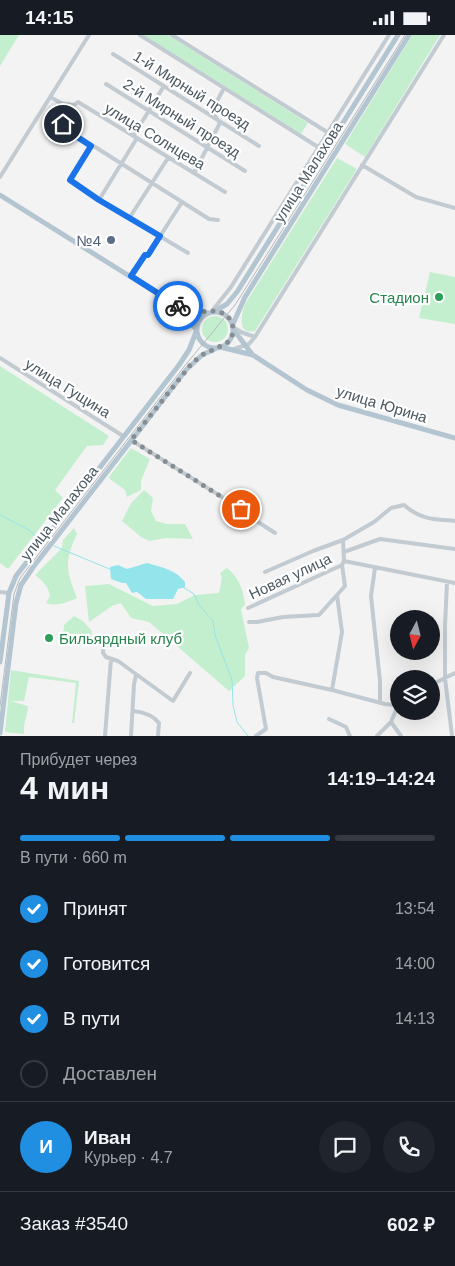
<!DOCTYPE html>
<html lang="ru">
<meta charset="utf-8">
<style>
:root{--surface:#171b24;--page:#20242c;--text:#f1f3f6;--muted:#9ea1a6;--line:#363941;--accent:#208ee1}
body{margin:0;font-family:Helvetica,sans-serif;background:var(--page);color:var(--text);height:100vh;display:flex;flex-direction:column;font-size:19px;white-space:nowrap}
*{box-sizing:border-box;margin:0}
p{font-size:16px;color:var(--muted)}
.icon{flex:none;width:28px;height:28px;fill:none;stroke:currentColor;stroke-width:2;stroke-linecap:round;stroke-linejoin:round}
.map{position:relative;height:701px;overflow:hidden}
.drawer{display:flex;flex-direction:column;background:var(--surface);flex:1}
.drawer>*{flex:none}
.needle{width:32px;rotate:187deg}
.tools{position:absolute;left:390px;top:575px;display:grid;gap:10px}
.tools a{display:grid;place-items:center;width:50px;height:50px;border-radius:50%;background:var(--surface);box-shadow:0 5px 20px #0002;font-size:25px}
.pin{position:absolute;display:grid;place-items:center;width:42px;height:42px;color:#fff;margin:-21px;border:2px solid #fff;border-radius:50%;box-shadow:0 1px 5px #0007}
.courier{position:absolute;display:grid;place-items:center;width:50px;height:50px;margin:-25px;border:4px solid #1a73e8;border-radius:50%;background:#fff;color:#222;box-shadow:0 1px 6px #0007}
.head em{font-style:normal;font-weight:700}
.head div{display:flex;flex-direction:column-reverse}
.head{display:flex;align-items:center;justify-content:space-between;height:85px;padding:0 20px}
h1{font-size:32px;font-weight:700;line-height:38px}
.bar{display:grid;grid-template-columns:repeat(4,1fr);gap:8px 5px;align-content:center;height:60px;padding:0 20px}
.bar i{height:6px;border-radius:4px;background:var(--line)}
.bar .active{background:var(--accent)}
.bar p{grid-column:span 4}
.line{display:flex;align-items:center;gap:12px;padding:0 20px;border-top:1px solid var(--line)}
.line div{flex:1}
.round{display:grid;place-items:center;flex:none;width:52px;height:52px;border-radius:26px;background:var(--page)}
ol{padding:0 20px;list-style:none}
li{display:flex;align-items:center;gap:15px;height:55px}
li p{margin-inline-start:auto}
li .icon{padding:5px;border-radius:50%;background:var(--accent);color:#fff;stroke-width:4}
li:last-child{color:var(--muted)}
li i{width:28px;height:28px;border:2px solid var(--line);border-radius:50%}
.status{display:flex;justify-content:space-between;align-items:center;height:35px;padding:0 25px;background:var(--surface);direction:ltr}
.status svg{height:14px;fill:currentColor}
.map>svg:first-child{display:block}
.green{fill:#c4efcf}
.water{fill:#93e4eb}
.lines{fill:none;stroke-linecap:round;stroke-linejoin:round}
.stream{stroke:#93e4eb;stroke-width:1}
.minor{stroke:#c1cbd1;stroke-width:4}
.major{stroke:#b3c5d0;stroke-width:5}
.tram{stroke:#b5b9bc;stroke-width:1}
.done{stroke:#868e93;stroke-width:5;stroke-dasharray:0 9}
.route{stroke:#1a73e8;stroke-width:6}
.service-dot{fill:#5c6f8a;stroke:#fff;stroke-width:2}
.leisure-dot{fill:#2e9e5b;stroke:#fff;stroke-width:2}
.labels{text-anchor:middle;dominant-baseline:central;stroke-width:4.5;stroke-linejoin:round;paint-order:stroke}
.street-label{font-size:15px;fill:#4a5860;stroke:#fff}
.service-label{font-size:15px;fill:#4e5e75;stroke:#fff;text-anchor:end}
.leisure-label{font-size:15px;fill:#27864d;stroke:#fff;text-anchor:end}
</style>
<div class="status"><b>14:15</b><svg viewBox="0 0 49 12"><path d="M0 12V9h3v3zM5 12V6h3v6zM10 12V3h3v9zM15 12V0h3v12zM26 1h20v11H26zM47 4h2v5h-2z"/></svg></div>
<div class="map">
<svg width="455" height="701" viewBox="0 0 455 701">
<rect width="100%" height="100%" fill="#f4f3f3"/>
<path class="green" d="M0,0H19L0,31Z
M143,0H168L308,88L301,99Z
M412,0H440L365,122L345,109Z
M337,123L357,134L255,296C237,300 241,280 245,269Z
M430,237L455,242V289L419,283Z
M202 294a13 13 0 1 1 26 0a13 13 0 1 1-26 0Z
M0,331L109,401L103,410L87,411L55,455L63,463L8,534L0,528Z
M131,413L150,424L141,446V455L127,462L125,455L110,444L109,442Z
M144,455L153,463L151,476L156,486L167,489H185L193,504L166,503L149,506L141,502L122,486L131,468Z
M74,493L77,499C64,527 66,535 77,563C68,567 56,572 46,568L50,561C48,551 43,546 35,540L62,513L63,505Z
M227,533C238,541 244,556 245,570L241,574L249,613L245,620V641L229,656L149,587L131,583L121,568L112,571L89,587L85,551L109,549L153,571L177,569L195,560L219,558L222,543L220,538Z
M74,581L83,586L92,596L90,609L73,607L63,601L64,590Z
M11,635L79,646L74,688H72L76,648L29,642L24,666H10L28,671C28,680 23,687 24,699L5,697Z"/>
<path class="water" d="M147,528C161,532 176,535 185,547V552L178,554L173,564H146L137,557L132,558L126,548H122L111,544L110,532L118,530L127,534Z"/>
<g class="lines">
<path class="stream" d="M0,480L29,495L40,505
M54,511L112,535
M183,552L194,559L199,570L213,586L215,600L232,645L233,670L237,687L248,701"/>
<path class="minor" d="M140,0L318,112
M172,0L327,97
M113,19L259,111
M106,49L245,136
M50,62L63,69L74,70L62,91L209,184L218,185
M74,70L78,67L225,157
M134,100L164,51
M91,111L70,145L99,165L188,218
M362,130L416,162L455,173
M194,138L220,88L214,80V72L224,53
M0,142L89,0
M99,165L137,103
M130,182L168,123
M131,241L145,220H148L182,167
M212,276L231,252L389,0
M233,292L241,297L255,302
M234,314L249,309L255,302L444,0
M0,323L123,401
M131,405L249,479V481L275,498
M344,517L380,504L455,514
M344,526L455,548
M375,533L371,561L380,646V668
M265,537L313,516L343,505L374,487L391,473L404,470C421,485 434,484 455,486
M447,547L445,591V643L452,701
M0,557L9,558
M248,573L342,530
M249,587H257L283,582L319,580L337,560
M107,601L104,603L103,618L106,622L118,626L173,666L190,638
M431,650L455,638
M332,655L342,597L337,560L345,551L342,530L344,526L343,505
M133,676C143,677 153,680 159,688L158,701
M329,684L346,692L350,701
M391,687L401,701
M105,701L111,624
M131,701L134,649L136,640
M256,701L266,694L257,643L258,638H266L273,642L332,655L385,669L394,670L399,668
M377,701L391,687L399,668"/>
<path class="major" d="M0,160L174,269L190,275L208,278
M178,273L196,294
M215,276L227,269L237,257L398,0
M197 295a18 18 0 1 1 36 0a18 18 0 1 1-36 0Z
M233,289L245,262L409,0
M233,294L252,319
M220,312L253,320L307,355L338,370L455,403
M0,627L9,558L16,541L179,330L189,315L196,297
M0,698L16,568L21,550L34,531L186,335L202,320L217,313"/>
<path class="tram" d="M0,671L14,559L20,543L183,333L235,270L405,0"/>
</g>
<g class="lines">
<path class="done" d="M178,271L197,277L215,276L223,278L230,284L233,292L232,302L227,308L202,320L192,328L131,405L241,474"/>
<path class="route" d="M63,89L62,92L91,111L70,145L99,165L160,201L148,220H145L131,241L178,271"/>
</g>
<circle class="service-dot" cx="111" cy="205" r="5"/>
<g class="leisure-dot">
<circle cx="439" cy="262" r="5"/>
<circle cx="49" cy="603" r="5"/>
</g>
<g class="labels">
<g class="street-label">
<text transform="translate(192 55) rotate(32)">1-й Мирный проезд</text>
<text transform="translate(182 83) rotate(32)">2-й Мирный проезд</text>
<text transform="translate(155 101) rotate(31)">улица Солнцева</text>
<text transform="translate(308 137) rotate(-58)">улица Малахова</text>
<text transform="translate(68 353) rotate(32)">улица Гущина</text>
<text transform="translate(382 369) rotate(17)">улица Юрина</text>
<text transform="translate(59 478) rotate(-52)">улица Малахова</text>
<text transform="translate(290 541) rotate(-25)">Новая улица</text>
</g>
<g class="service-label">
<text x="101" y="205">№4</text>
</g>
<g class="leisure-label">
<text x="429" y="262">Стадион</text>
<text x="59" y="603" text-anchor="start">Бильярдный клуб</text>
</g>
</g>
</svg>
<div class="tools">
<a><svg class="needle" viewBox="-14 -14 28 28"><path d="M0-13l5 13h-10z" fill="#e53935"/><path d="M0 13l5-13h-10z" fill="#9ea1a6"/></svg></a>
<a><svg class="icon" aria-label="layers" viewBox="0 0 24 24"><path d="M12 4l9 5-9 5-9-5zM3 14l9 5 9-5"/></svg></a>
</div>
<div class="pin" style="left:241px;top:474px;background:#ea580c"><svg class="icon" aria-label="bag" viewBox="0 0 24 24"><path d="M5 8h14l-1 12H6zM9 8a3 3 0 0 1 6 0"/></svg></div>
<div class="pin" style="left:63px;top:89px;background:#1f2937"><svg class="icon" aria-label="home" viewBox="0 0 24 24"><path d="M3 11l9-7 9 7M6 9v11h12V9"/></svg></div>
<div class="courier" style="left:178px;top:271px"><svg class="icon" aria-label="bike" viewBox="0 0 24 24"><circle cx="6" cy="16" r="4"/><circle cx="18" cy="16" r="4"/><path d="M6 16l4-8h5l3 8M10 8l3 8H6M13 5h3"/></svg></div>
</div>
<section class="drawer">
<div class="head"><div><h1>4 мин</h1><p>Прибудет через</p></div><em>14:19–14:24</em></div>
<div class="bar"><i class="active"></i><i class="active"></i><i class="active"></i><i></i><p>В пути · 660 m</p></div>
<ol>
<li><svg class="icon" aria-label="check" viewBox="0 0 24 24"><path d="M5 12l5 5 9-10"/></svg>Принят<p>13:54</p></li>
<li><svg class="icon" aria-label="check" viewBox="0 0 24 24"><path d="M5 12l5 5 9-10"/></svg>Готовится<p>14:00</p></li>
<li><svg class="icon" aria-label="check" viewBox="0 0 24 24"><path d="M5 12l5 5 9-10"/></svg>В пути<p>14:13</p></li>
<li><i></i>Доставлен</li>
</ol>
<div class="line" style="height:90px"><b class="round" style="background:var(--accent);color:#fff">И</b><div><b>Иван</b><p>Курьер · 4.7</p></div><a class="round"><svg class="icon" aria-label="chat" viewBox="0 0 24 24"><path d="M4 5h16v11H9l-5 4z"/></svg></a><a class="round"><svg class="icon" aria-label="phone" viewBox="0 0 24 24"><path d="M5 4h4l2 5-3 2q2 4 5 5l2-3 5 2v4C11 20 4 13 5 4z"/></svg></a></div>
<div class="line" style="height:65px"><div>Заказ #3540</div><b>602 ₽</b></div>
</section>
